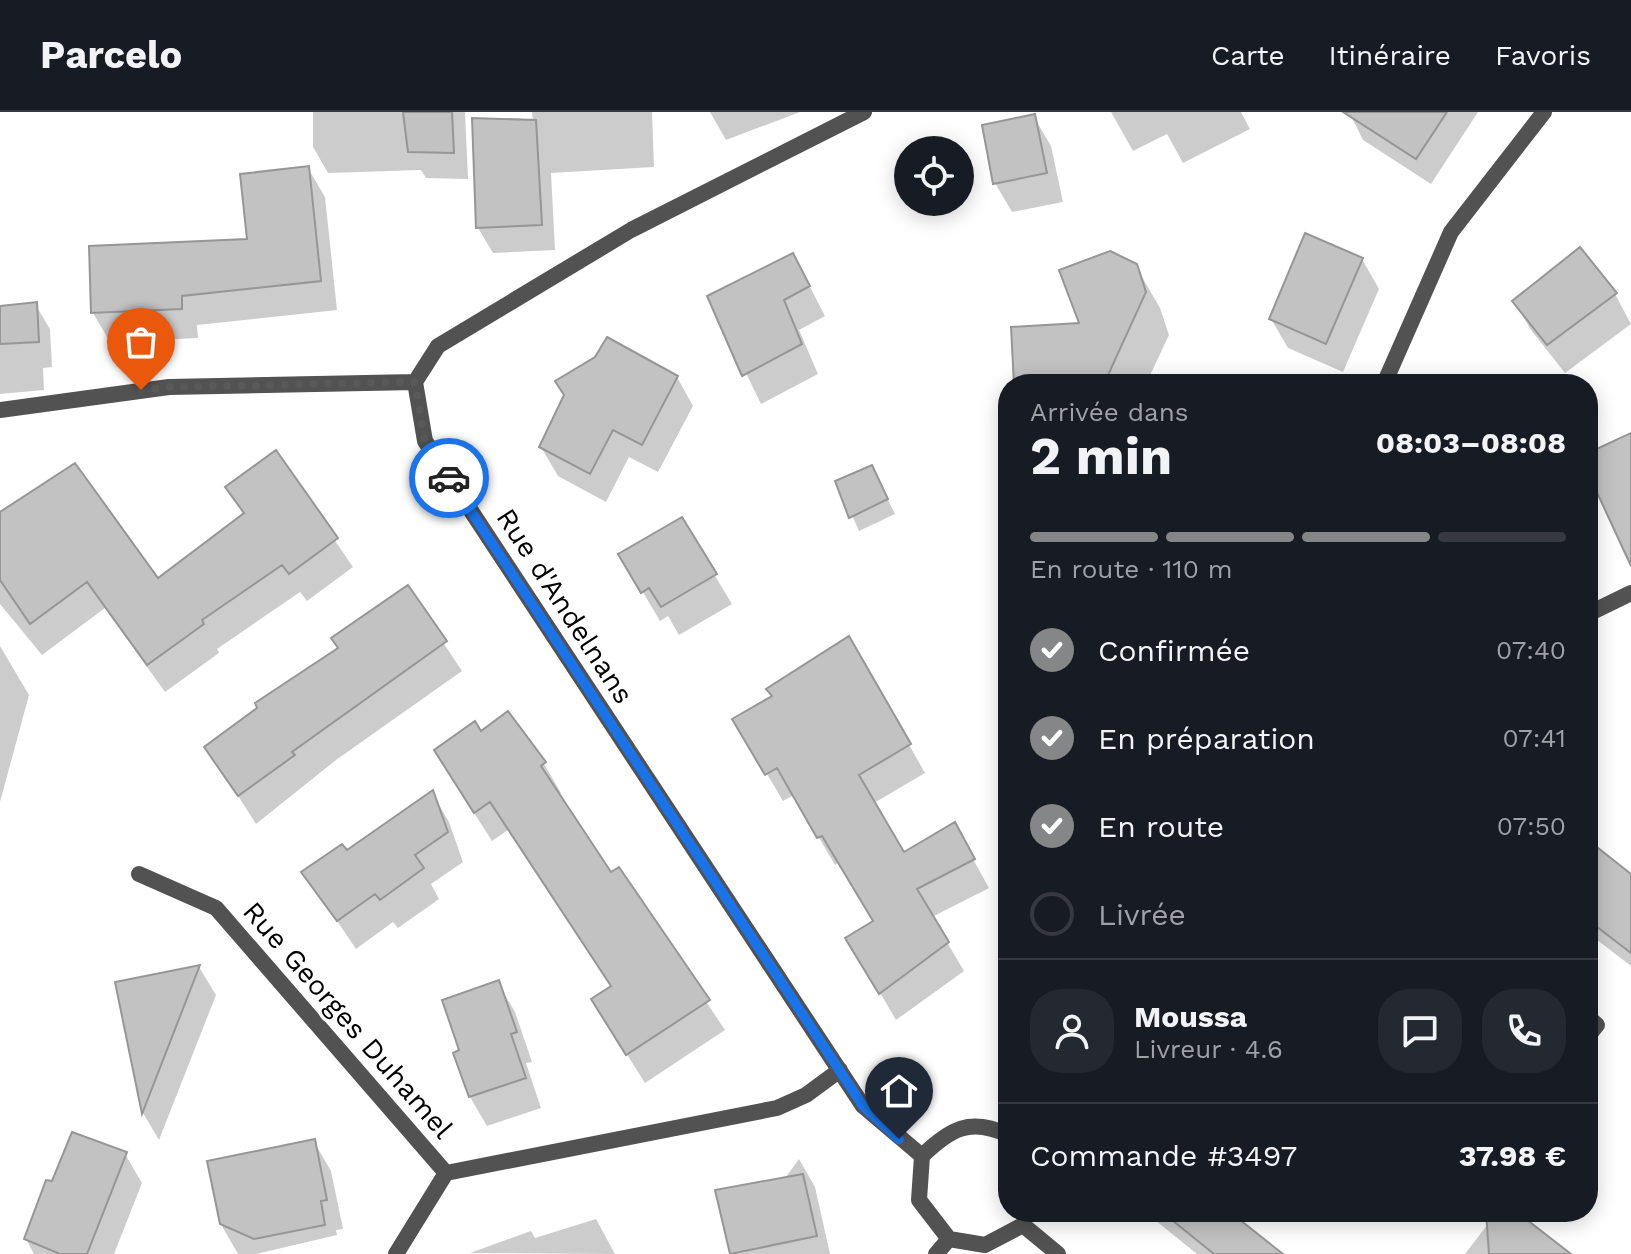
<!DOCTYPE html>
<html lang="fr">
<meta charset="utf-8">
<style>
:root{--surface:#171b24;--page:#242831;--text:#f1f3f6;--muted:#9ea1a6;--line:#363941;--accent:#858687}
body{margin:0;font-family:"Work Sans",sans-serif;background:var(--page);color:var(--text);height:100vh;display:flex;flex-direction:column;font-size:30px;white-space:nowrap}
*{box-sizing:border-box;margin:0}
p{font-size:26px;color:var(--muted)}
.icon{flex:none;width:44px;height:44px;fill:none;stroke:currentColor;stroke-width:2;stroke-linecap:round;stroke-linejoin:round}
.map{position:relative;flex:1;overflow:hidden}
.panel{position:absolute;left:998px;top:262px;width:600px;height:848px;display:flex;flex-direction:column;background:var(--surface);border-radius:32px;box-shadow:0 4px 20px #0003}
.panel>*{flex:none}
.buttons{position:absolute;left:894px;top:24px;display:grid;gap:16px}
.buttons a{display:grid;place-items:center;width:80px;height:80px;border-radius:50%;background:var(--surface);box-shadow:0 4px 20px #0003;font-size:40px}
.pin{position:absolute;display:grid;place-items:center;width:68px;height:68px;color:#fff;margin:-82px -34px;border-radius:50% 50% 50% 0;rotate:-45deg;box-shadow:0 0 8px #0007}
.pin .icon{rotate:45deg}
.courier{position:absolute;display:grid;place-items:center;width:80px;height:80px;margin:-40px;border:6px solid #1a73e8;border-radius:50%;background:#fff;color:#222;box-shadow:0 2px 10px #0007}
.headline em{font-style:normal;font-weight:700}
.headline div{display:flex;flex-direction:column-reverse}
.headline{display:flex;align-items:center;justify-content:space-between;height:136px;padding:0 32px}
h1{font-size:52px;font-weight:700;line-height:60px}
.bar{display:grid;grid-template-columns:repeat(4,1fr);gap:12px 8px;align-content:center;height:96px;padding:0 32px}
.bar i{height:10px;border-radius:6px;background:var(--line)}
.bar .on{background:var(--accent)}
.bar p{grid-column:span 4}
.line{display:flex;align-items:center;gap:20px;padding:0 32px;border-top:2px solid var(--line)}
.line div{flex:1}
.round{display:grid;place-items:center;flex:none;width:84px;height:84px;border-radius:32px;background:var(--page)}
ol{padding:0 32px;list-style:none}
li{display:flex;align-items:center;gap:24px;height:88px}
li p{margin-inline-start:auto}
li .icon{padding:8px;border-radius:50%;background:var(--accent);color:#fff;stroke-width:4}
li:last-child{color:var(--muted)}
li i{width:44px;height:44px;border:4px solid var(--line);border-radius:50%}
header{display:flex;align-items:center;gap:48px;box-sizing:border-box;height:112px;padding:0 40px;background:var(--surface);border-bottom:2px solid var(--line)}
header strong{font-size:38px}
nav{display:flex;gap:44px;margin-inline-start:auto;font-size:28px}
.map>svg:first-child{display:block}
.shadow{fill:#0003}
.building{fill:#c2c2c2;stroke:#969696;stroke-width:2}
.lines{fill:none;stroke-linecap:round;stroke-linejoin:round}
.minor{stroke:#525252;stroke-width:16}
.done{stroke:#595959;stroke-width:8;stroke-dasharray:0 14.4}
.route{stroke:#1a73e8;stroke-width:10}
.labels{text-anchor:middle;dominant-baseline:central;stroke-width:7;stroke-linejoin:round;paint-order:stroke}
.street-label{font-size:28px;fill:#000;stroke:#fff}
</style>
<header>
<strong>Parcelo</strong>
<nav><a>Carte</a><a>Itinéraire</a><a>Favoris</a></nav>
</header>
<div class="map">
<svg width="1631" height="1142" viewBox="0 0 1631 1142">
<rect width="100%" height="100%" fill="#fff"/>
<path class="shadow" d="M313,0H465L468,67L426,66L421,58L328,61L313,35Z
M532,0H652L654,55L551,61L555,138L493,141L478,116L533,10Z
M710,0H800L726,28Z
M1111,0H1241L1250,17L1183,51L1167,22L1133,39Z
M1349,0H1478L1431,72L1363,28Z
M1034,5L1051,34L1063,90L1012,100L995,71Z
M308,56L325,85L337,198L197,213L198,226L110,230L93,201L249,129Z
M1362,147L1379,177L1343,260L1288,236L1271,207Z
M1135,153L1160,196L1169,223L1146,272H1016L1082,213Z
M809,173L825,204L799,218L818,262L761,292L709,185Z
M1615,182L1631,212L1565,261L1531,218L1514,189Z
M35,192L50,217L52,255L43,256L44,278L0,282V196Z
M677,265L693,294L658,360L629,345L606,390L558,364L541,335Z
M275,341L353,455L307,489L300,480L217,537L219,541L165,580L105,496L42,543L0,492V403L158,468L244,404L228,375Z
M837,370H879L895,402L859,419Z
M681,408L732,492L679,523L668,504L660,509L621,443Z
M407,476L462,559L336,648L256,712L207,635L340,538Z
M849,527L925,661L874,691L904,743L954,713L989,776L932,805L964,859L896,908L848,826L875,810L839,750L835,753L794,683L783,689L735,608L774,586Z
M0,534L29,583L0,690Z
M508,602L544,652L561,681L558,683L610,763L618,758L725,918L645,971L611,917L612,876L508,718L492,729L453,668Z
M432,681L449,710L463,750L431,772L439,787L398,816L393,810L356,837L304,760L347,740Z
M1588,731L1631,808V854L1588,821Z
M199,855L216,883L159,1028L143,1001L117,871Z
M498,871L515,900L532,950L526,951L541,996L487,1014L470,985L456,942L461,939Z
M314,1030L331,1059L343,1117L336,1118L337,1123L256,1142H238L223,1116L210,1051Z
M125,1042L142,1071L114,1142H34L26,1127L53,1072Z
M799,1047L815,1075L830,1142H730Z
M1145,1100H1231L1229,1102L1280,1142H1197Z
M1497,1100H1514L1563,1142H1465Z
M596,1107L615,1142L470,1141L531,1119L535,1126Z"/>
<path class="building" d="M403,0H452L454,41L408,40Z
M1343,0H1447L1416,47Z
M1035,2L1047,61L993,72L982,13Z
M472,6L536,8L542,113L476,116Z
M309,54L321,169L182,184V197L91,201L89,134L247,127L240,62Z
M1305,121L1363,146L1326,232L1269,207Z
M1580,135L1617,181L1547,233L1512,189Z
M1110,139L1137,152L1146,180L1104,272H1014L1011,215L1079,211L1059,158Z
M793,141L810,174L784,188L802,232L742,264L707,184Z
M37,190L39,230L0,232V194Z
M607,225L678,264L642,333L613,318L590,362L539,335L564,283L555,269L595,245Z
M1631,321V454L1588,361V341Z
M276,338L338,426L289,462L282,453L202,508L204,512L147,553L87,470L30,512L0,468V400L75,351L158,466L244,401L225,375Z
M872,353L888,387L849,406L835,369Z
M682,405L717,462L661,495L649,476L641,481L618,442Z
M408,473L447,529L292,640L295,643L238,684L204,635L257,596L255,591L338,536L331,526Z
M849,524L911,632L859,663L904,740L955,710L975,747L917,777L949,830L879,882L845,826L873,809L822,724L817,726L777,656L765,663L732,607L772,584L766,577Z
M508,599L546,650L541,654L611,760L619,755L710,888L626,943L591,887L611,874L490,690L474,701L434,638L475,609L481,619Z
M433,678L448,720L415,743L424,756L380,788L375,782L337,809L301,760L342,732L347,738Z
M1588,728L1631,762V841L1588,808Z
M200,853L142,1002L115,870Z
M499,868L517,920L511,922L526,966L469,985L453,941L459,938L442,888Z
M72,1020L127,1040L87,1142H60L24,1127L46,1068L52,1069Z
M315,1027L327,1088L321,1089L325,1113L254,1127L220,1112L207,1049Z
M803,1062L817,1124L730,1142L715,1078Z
M1162,1100H1230L1283,1142H1214Z
M1486,1100H1517L1571,1142H1489Z"/>
<g class="lines">
<path class="minor" d="M864,0L631,118L438,234L415,270L425,329L863,994L922,1044
M1384,272L1451,120L1544,0
M0,298L169,275L415,270
M1588,502L1631,481
M139,762L216,796L446,1061L777,996L806,983L840,958
M1588,905L1597,913L1588,924
M1008,1023C970,1005 950,1017 922,1044L919,1088L949,1127L985,1133L1023,1113L1027,1100
M1023,1113L1058,1142
M396,1142L446,1061
M936,1142L949,1127"/>
</g>
<g class="lines">
<path class="done" d="M141,278L169,275L415,270L425,329L449,366"/>
<path class="route" d="M449,366L863,994L899,1027"/>
</g>
<g class="labels">
<g class="street-label">
<text transform="translate(565 494) rotate(57)">Rue d'Andelnans</text>
<text transform="translate(348 908) rotate(49)">Rue Georges Duhamel</text>
</g>
</g>
</svg>
<div class="buttons">
<a><svg class="icon" aria-label="locate" viewBox="0 0 24 24"><circle cx="12" cy="12" r="6"/><path d="M12 2v4M12 18v4M2 12h4M18 12h4"/></svg></a>
</div>
<div class="pin" style="left:141px;top:278px;background:#ea580c"><svg class="icon" aria-label="bag" viewBox="0 0 24 24"><path d="M5 8h14l-1 12H6zM9 8a3 3 0 0 1 6 0"/></svg></div>
<div class="pin" style="left:899px;top:1027px;background:#1f2937"><svg class="icon" aria-label="home" viewBox="0 0 24 24"><path d="M3 11l9-7 9 7M6 9v11h12V9"/></svg></div>
<div class="courier" style="left:449px;top:366px"><svg class="icon" aria-label="car" viewBox="0 0 24 24"><path d="M5 17H2v-5l4-1 3-4h7l3 4 3 1v5h-3M9 17h6M6 11h13"/><circle cx="7" cy="17" r="2"/><circle cx="17" cy="17" r="2"/></svg></div>
<section class="panel">
<div class="headline"><div><h1>2 min</h1><p>Arrivée dans</p></div><em>08:03–08:08</em></div>
<div class="bar"><i class="on"></i><i class="on"></i><i class="on"></i><i></i><p>En route · 110 m</p></div>
<ol>
<li><svg class="icon" aria-label="check" viewBox="0 0 24 24"><path d="M5 12l5 5 9-10"/></svg>Confirmée<p>07:40</p></li>
<li><svg class="icon" aria-label="check" viewBox="0 0 24 24"><path d="M5 12l5 5 9-10"/></svg>En préparation<p>07:41</p></li>
<li><svg class="icon" aria-label="check" viewBox="0 0 24 24"><path d="M5 12l5 5 9-10"/></svg>En route<p>07:50</p></li>
<li><i></i>Livrée</li>
</ol>
<div class="line" style="height:144px"><a class="round"><svg class="icon" aria-label="person" viewBox="0 0 24 24"><circle cx="12" cy="8" r="4"/><path d="M4 21q1-7 8-7t8 7"/></svg></a><div><b>Moussa</b><p>Livreur · 4.6</p></div><a class="round"><svg class="icon" aria-label="chat" viewBox="0 0 24 24"><path d="M4 5h16v11H9l-5 4z"/></svg></a><a class="round"><svg class="icon" aria-label="phone" viewBox="0 0 24 24"><path d="M5 4h4l2 5-3 2q2 4 5 5l2-3 5 2v4C11 20 4 13 5 4z"/></svg></a></div>
<div class="line" style="height:104px"><div>Commande #3497</div><b>37.98 €</b></div>
</section>
</div>
